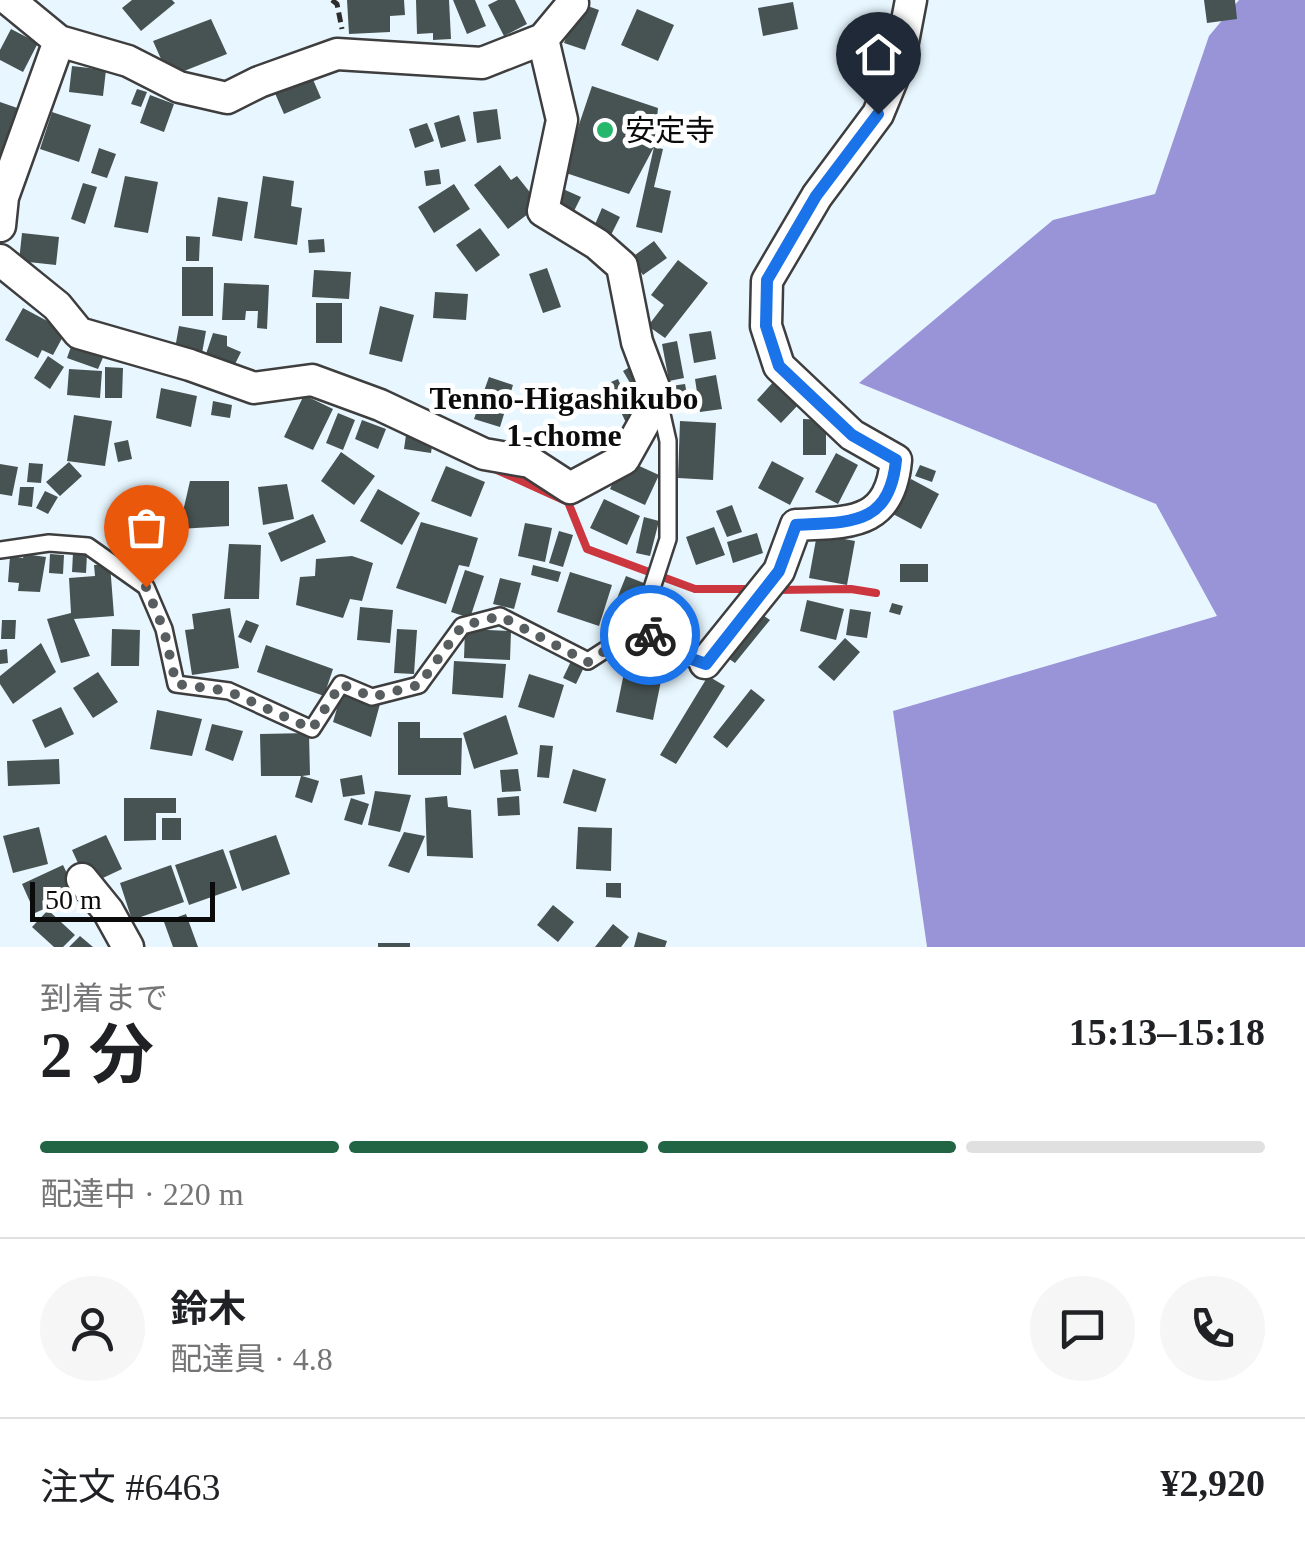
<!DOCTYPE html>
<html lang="ja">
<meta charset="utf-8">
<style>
:root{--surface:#fff;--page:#f6f6f6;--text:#202124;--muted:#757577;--line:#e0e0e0;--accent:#226545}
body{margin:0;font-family:"Times New Roman","Noto Sans JP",serif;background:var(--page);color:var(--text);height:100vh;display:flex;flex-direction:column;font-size:38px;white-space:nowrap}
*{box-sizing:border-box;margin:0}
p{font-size:32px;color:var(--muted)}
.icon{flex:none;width:55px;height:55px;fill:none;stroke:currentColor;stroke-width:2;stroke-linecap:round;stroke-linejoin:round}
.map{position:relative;height:947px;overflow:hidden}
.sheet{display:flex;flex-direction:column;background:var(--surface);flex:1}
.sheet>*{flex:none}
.scale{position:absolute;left:30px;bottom:25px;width:185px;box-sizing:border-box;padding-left:10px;border:5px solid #0b0b0b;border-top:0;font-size:28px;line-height:35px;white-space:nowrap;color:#0b0b0b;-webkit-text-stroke:8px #fff;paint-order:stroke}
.pin{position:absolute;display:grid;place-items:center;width:85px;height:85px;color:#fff;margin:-102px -42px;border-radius:50% 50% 50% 0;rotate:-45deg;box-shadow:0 0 10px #0007}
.pin .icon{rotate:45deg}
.courier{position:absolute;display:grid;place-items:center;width:100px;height:100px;margin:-50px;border:8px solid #1a73e8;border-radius:50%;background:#fff;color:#222;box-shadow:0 2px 12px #0007}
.head em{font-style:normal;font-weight:700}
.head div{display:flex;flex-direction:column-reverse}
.head{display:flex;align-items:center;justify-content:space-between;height:170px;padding:0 40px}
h1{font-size:65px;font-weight:700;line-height:75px}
.bar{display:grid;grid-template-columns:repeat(4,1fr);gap:15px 10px;align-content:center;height:120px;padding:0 40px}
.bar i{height:12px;border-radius:8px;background:var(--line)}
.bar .active{background:var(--accent)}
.bar p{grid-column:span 4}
.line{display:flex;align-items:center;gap:25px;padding:0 40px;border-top:2px solid var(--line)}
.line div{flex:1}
.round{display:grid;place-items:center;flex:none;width:105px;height:105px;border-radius:52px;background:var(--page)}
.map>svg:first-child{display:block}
.forest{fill:#9993d8}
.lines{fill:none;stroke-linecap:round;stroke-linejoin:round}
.stream{stroke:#cb363f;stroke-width:8}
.building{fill:#475352}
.lane-casing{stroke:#3e3e3e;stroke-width:20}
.street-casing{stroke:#3e3e3e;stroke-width:35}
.path{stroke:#2d2d2d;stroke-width:5;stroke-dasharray:10 5;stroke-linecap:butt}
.lane{stroke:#fff;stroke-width:15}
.street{stroke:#fff;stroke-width:30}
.done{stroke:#585e60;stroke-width:10;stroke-dasharray:0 18}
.route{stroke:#1a73e8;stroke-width:12}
.poi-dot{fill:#25b86d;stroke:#fff;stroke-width:4}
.labels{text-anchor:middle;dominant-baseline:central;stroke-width:10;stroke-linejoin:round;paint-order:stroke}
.poi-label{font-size:30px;fill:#0b0b0b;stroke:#fff;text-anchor:start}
.neighbourhood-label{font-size:32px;font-weight:bold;fill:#0b0b0b;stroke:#fff}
</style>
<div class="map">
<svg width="1305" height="947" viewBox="0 0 1305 947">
<rect width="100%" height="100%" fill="#e8f7ff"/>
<path class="forest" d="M1239,0H1305V947H927L893,711L1217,616L1156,504L859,383L1053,220L1155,194L1209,36Z"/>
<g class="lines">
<path class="stream" d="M497,470L568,502L587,549L695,589H752
M776,590L851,589L876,593"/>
</g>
<path class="building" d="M132,0H172L175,3L141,31L122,8Z
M347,0H404L405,15L390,16V32L349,34Z
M416,0H449L451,39L433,40V33L417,34Z
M453,0H475L486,26L467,34Z
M498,0H515L527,24L504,36L488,5Z
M1204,0H1235L1237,19L1207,23Z
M793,2L798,29L763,36L758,8Z
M579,3L599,10L585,50L564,43Z
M637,9L674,25L658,61L621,45Z
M211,19L227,54L169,77L153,41Z
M11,29L38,43L23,72L0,60V50Z
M72,66L106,70L103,96L69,92Z
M311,75L321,98L284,114L274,91Z
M592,86L658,108L654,147L629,194L563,172Z
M137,89L147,92L141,107L131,104Z
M150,95L174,104L164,132L140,123Z
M0,102L26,111L0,185Z
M497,109L501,139L477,143L473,112Z
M52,112L91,125L79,162L40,149Z
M459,115L466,141L441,148L434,123Z
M427,123L434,141L415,148L409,129Z
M654,147L663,149L654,187L671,191L662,233L636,227Z
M99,148L116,154L107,178L91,173Z
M500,165L511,180L517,176L540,205L508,229L474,185Z
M439,169L441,184L426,186L424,171Z
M125,176L158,182L148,233L114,227Z
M263,176L294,181L291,206L302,208L297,245L254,238Z
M83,183L97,187L85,224L71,219Z
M454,184L470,209L434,233L418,207Z
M563,189L581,197L571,217L553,209Z
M218,197L248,202L242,241L212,236Z
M602,208L620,217L610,237L593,229Z
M480,228L500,255L476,272L456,245Z
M22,233L59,237L56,265L19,261Z
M186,236L200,237L199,261H186Z
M324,239L325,252L309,253L308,240Z
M654,241L667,258L643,275L631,258Z
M678,260L708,283L665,338L648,326L664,305L651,295Z
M182,267H213V316H182Z
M547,268L561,307L543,313L529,274Z
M314,270L351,272L349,299L312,297Z
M224,283L269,285L267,329L257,328L258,311H246L245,320H222Z
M435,292L468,294L466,320L433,318Z
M316,303H342V343H316Z
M380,306L414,315L402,362L369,354Z
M23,308L66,331L53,355L42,350L38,358L5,340Z
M179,326L206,331L201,359L174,354Z
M711,331L716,359L694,363L689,334Z
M213,333L227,336V346L241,352L234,366L205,357Z
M73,341L105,353L98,369L67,358Z
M677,341L684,378L669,381L662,344Z
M48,356L64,367L50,389L34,378Z
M635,364L643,405L623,371Z
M105,367L123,368L122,398H105Z
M69,369L102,371L100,398L67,395Z
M716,375L722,409L700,412L695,379Z
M489,377L513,385L500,427L474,419Z
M618,379L630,407L633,406L640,421L628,427L620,410L611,414L599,387Z
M775,380L800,403L781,423L757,400Z
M685,384L690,409L676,411L671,386Z
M161,388L197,396L191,427L156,418Z
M304,395L333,409L313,450L284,437Z
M213,401L232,405L230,418L211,415Z
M338,413L355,420L343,450L326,443Z
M74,415L112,421L105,466L67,461Z
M803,419L826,420V455H803Z
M362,420L386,429L378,449L355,439Z
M680,421L716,423L713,480L678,478Z
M406,435L433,439L431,453L404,449Z
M128,440L132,459L118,462L114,443Z
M341,452L375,476L354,505L321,481Z
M836,453L858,465L838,504L815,492Z
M624,459L659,475L645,505L610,489Z
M772,461L804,478L790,505L758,488Z
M69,462L82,476L60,496L46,482Z
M29,463L43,464L41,483L27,482Z
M0,464L18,467L12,496L0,494Z
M920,465L936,471L932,482L915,476Z
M446,466L485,482L471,517L431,501Z
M911,479L939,494L921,529L893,514Z
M190,481H229V526L179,529Z
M287,484L294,519L263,525L258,487Z
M20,487H34L32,507L18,505Z
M378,489L420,513L402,545L360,521Z
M45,491L58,497L48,514L36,508Z
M604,499L640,516L627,545L590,528Z
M732,505L742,532L727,537L716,511Z
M160,512L179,529L160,571L138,555Z
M313,514L326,542L281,562L268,533Z
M644,517L659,521L650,556L636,553Z
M421,522L478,538L469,567L459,565L446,604L396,588Z
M525,523L552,528L545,562L518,556Z
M714,527L725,555L696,565L686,537Z
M559,531L573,535L563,567L549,563Z
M757,533L763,553L733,563L727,542Z
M817,534L855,541L847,585L809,578Z
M229,544L261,545L259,599H224Z
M73,553L87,554L86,573L72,572Z
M24,554L46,557L40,592L18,591L19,583L8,582L10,556L23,558Z
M50,554L64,555L63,574L49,573Z
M352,556L373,563L362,601L350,599L343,618L296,605L300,577L315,576L316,559Z
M110,564L114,616L74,619L90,656L61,663L47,619L71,613L69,578L95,576L94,565Z
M900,564H928V582H900Z
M533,565L561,572L558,582L531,575Z
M465,570L484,576L470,618L451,612Z
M570,572L612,585L599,626L557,612Z
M626,576L649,585L636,615L614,606Z
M500,578L521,583L514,609L493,604Z
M807,600L844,609L836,640L800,631Z
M892,603L903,606L900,615L889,612Z
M360,607L393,610L390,643L357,640Z
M230,608L239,668L192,675L185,630L194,629L192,614Z
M850,609L871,612L867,638L846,635Z
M760,613L770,620L735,663L725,656Z
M2,620H16L15,639H1Z
M246,620L259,625L251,643L238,637Z
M112,629L140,630L139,666H111Z
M397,629L417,630L414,674L394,673Z
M465,629L511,631L510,660L464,658Z
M845,638L860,652L834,681L818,667Z
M41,643L56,672L13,704L0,684V676Z
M266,645L333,669L324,696L257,672Z
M641,645L672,652L667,672L637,666Z
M7,649L8,663L0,664V650Z
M573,657L586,663L576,684L563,678Z
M454,661L506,664L503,698L452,694Z
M625,668L662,676L653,720L616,712Z
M98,672L118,702L93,718L73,688Z
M529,674L564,685L554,718L518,707Z
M708,676L725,686L676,764L660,755Z
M751,689L765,700L727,748L713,737Z
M342,691L380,704L371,737L333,722Z
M61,707L74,734L45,748L32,720Z
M157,710L202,719L192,756L150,749Z
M506,715L518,754L474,769L463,733Z
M398,722H420V738H462L461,775H398Z
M212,724L243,731L233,761L205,750Z
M309,733L310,775L302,776L319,781L312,803L295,797L301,776H261L260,734Z
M540,745L553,746L549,778L537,777Z
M59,759L60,784L8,786L7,761Z
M518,769L521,791L502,792L500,770Z
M573,769L606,779L596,812L563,803Z
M362,775L365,794L343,797L340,779Z
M375,791L411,795L400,832L368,825Z
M447,796L448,807L471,810L473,858L427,856L425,798Z
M519,796L520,815L498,816L497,798Z
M124,798H176V813H156V840L124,841Z
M351,798L369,804L362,825L344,820Z
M162,818H181V840H162Z
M39,827L48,864L13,873L3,836Z
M578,827L612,828L611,871L576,869Z
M404,832L425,836L409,873L388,866Z
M106,835L122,869L88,885L72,850Z
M276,835L290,874L242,891L229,851Z
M223,849L237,888L189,905L175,865Z
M63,865L77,894L35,913L22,884Z
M171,865L184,902L132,920L120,883Z
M606,883H621V898L606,897Z
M553,905L574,922L558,942L537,925Z
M48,910L75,935L63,947H54L32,927Z
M186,914L198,947H173L164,922Z
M613,924L629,937L621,947H595Z
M638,932L667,941L665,947H634Z
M80,936L93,947H69Z
M378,943H410V947H378Z"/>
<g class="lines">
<g class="lane-casing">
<path id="lane" d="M0,550L49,543L88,546L146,587L164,629L176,684L229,691L312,729L341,684L372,697L419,685L462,626L500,616L588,661L639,628L683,656L705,663
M639,628L668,539V441L659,401"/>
</g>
<g class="street-casing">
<path id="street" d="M9,0L59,41L128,61L179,87L227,98L259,82L337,54L482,63L543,39L573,3
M0,226L3,197L59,41
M0,260L57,306L79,333L190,365L254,388L312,380L380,405L484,454L530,462L570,488L624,459L658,398L637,342L622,266L597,244L543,211L562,120L543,39
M705,663L779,571L796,525C850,522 890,526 896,460L852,435L779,366L766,326L767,281L817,196L878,114L899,63L911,0
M82,879L108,911L128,947"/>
</g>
<path class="path" d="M332,0L337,4L342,29"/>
<use href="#lane" class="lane"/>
<use href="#street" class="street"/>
</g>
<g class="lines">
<path class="done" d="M146,587L164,630L176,684L228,691L312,729L341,684L372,697L419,685L462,626L500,616L588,662L640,628L650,635"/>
<path class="route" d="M650,635L683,656L706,664L779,571L796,525C850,522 890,526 896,460L852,435L779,366L766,326L767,280L816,196L878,114"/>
</g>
<circle class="poi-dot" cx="605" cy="130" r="10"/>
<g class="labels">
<g class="poi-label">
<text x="625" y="130">安定寺</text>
</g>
<g class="neighbourhood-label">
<text x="564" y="398">Tenno-Higashikubo<tspan x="564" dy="37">1-chome</tspan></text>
</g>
</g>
</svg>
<div class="scale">50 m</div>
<div class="pin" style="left:146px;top:587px;background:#ea580c"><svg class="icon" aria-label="bag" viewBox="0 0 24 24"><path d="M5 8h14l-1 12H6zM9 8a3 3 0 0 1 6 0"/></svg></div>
<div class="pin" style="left:878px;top:114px;background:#1f2937"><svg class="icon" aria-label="home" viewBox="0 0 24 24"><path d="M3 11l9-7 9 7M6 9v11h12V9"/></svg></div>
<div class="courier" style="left:650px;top:635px"><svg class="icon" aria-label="bike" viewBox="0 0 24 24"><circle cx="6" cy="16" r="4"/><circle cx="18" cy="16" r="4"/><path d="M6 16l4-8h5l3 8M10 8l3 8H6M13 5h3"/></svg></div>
</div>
<section class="sheet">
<div class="head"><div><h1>2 分</h1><p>到着まで</p></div><em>15:13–15:18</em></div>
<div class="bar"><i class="active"></i><i class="active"></i><i class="active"></i><i></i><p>配達中 · 220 m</p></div>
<div class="line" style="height:180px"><a class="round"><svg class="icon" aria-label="person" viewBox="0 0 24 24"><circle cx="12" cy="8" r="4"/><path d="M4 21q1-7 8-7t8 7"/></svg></a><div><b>鈴木</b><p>配達員 · 4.8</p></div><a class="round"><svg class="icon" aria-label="chat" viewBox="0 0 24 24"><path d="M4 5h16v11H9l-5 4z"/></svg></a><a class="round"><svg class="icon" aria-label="phone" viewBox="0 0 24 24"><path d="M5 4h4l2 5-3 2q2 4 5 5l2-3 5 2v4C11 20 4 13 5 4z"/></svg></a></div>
<div class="line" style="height:130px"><div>注文 #6463</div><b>¥2,920</b></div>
</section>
